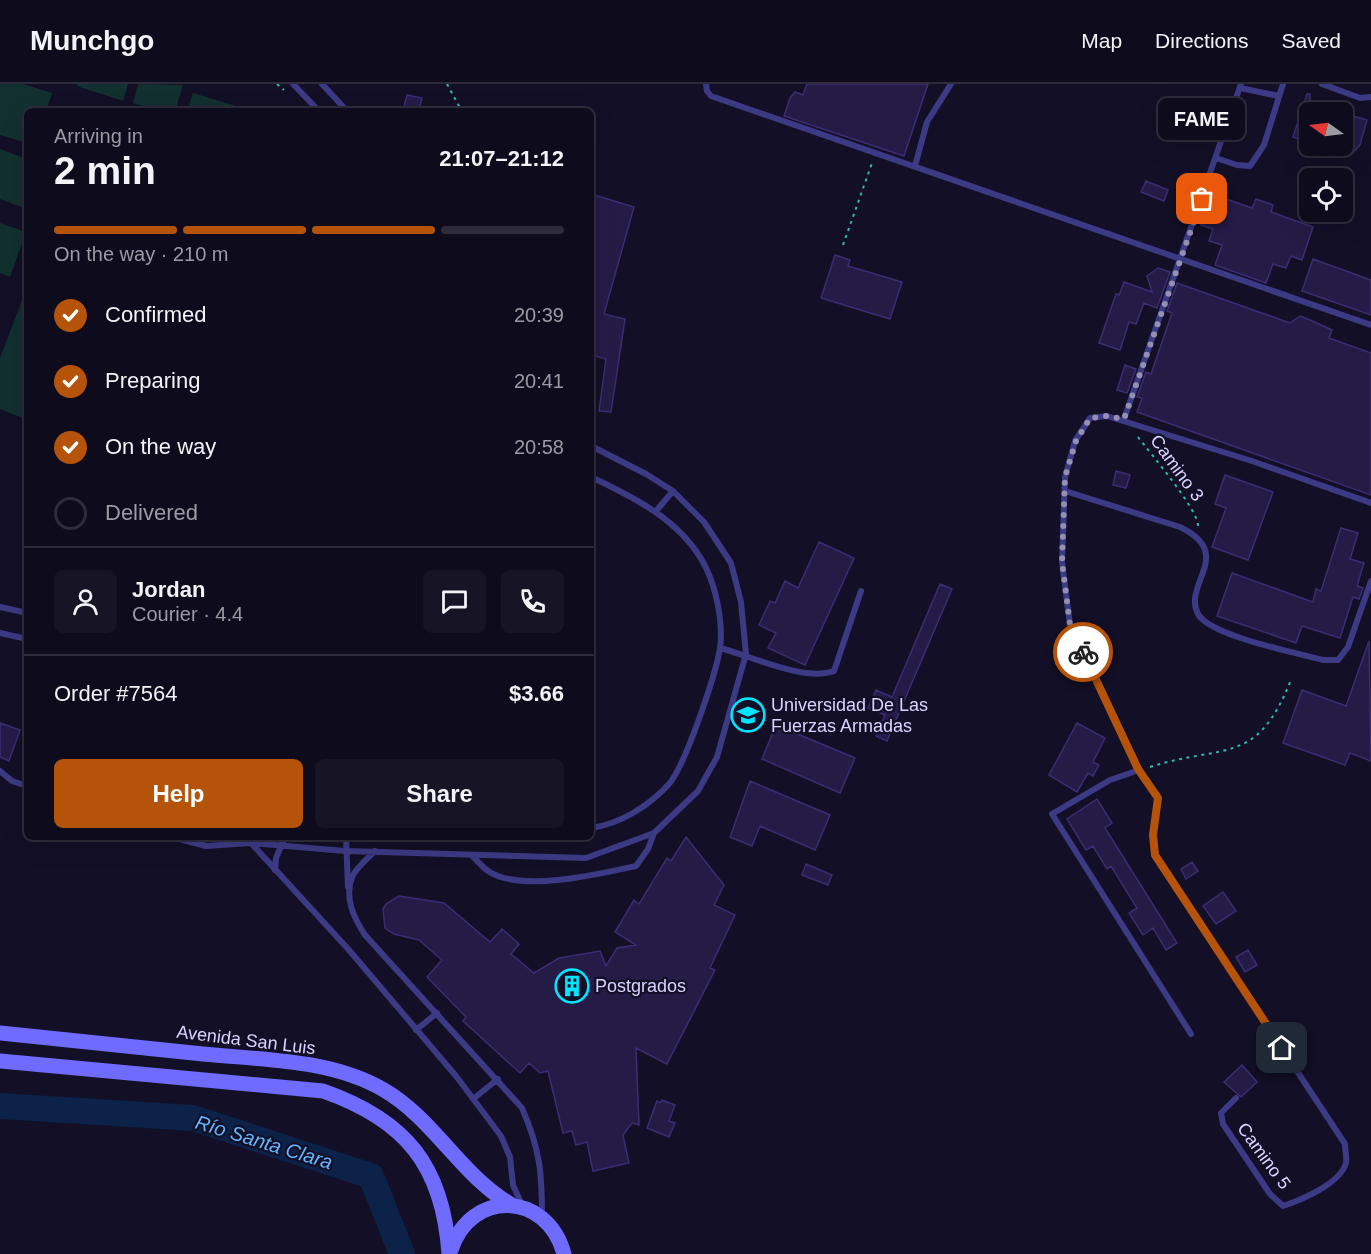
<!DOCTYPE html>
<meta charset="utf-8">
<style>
:root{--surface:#0e0b1c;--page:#171425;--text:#f1f3f6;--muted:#9b9ba3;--line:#2e2b3b;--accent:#b45309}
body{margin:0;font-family:Helvetica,sans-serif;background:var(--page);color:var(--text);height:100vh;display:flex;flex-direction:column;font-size:22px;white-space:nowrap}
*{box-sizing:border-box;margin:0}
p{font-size:20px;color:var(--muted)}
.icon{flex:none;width:33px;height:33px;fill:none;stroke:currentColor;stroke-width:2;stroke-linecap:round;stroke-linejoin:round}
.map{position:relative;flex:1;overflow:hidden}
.details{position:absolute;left:24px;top:24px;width:570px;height:732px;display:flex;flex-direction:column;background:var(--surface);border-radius:9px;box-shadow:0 6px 24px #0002,0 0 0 2px var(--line)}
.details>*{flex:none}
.needle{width:39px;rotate:284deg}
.buttons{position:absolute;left:1299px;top:18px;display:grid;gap:12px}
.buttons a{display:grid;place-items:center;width:54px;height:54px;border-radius:9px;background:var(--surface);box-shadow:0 6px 24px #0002,0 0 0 2px var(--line);font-size:30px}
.pin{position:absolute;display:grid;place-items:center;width:51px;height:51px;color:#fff;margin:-26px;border-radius:12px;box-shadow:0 3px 9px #0006}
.courier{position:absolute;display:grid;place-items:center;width:60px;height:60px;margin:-30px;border:4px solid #b45309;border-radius:50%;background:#fff;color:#222;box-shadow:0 2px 8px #0007}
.bubble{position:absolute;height:42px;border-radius:9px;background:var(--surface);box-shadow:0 6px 24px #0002,0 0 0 2px var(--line);font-size:20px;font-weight:700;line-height:42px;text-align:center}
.headline em{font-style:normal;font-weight:700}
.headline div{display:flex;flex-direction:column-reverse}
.headline{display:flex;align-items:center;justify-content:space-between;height:102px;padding:0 30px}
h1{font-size:39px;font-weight:700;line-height:45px}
.bar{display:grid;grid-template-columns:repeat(4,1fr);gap:9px 6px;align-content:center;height:72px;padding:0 30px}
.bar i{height:8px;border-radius:4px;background:var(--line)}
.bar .on{background:var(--accent)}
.bar p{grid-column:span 4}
.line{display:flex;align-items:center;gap:15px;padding:0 30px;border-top:2px solid var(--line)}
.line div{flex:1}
.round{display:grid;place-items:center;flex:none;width:63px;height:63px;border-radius:9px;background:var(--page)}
ol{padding:0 30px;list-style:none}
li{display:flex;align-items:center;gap:18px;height:66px}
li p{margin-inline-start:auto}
li .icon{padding:6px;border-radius:50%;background:var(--accent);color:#fff;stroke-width:4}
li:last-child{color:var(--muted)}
li i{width:33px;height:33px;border:3px solid var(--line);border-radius:50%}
.cta{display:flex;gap:12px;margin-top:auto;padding:12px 30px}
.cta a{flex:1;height:69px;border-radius:9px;background:var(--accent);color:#fff;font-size:24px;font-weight:700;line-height:69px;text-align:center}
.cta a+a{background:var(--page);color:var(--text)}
header{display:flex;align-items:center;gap:36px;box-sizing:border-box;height:84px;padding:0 30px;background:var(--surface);border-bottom:2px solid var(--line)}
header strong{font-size:28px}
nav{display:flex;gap:33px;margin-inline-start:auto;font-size:21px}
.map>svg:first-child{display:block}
.green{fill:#12302f}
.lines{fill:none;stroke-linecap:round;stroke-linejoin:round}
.river{stroke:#0c2248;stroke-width:26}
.building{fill:#241b47;stroke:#3b2d73;stroke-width:1.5}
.path{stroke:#2fb8b0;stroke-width:2;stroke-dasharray:3 4.5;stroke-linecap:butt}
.lane{stroke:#3d3a85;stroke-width:6}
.secondary{stroke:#6f6bff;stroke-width:15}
.done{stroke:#948fb3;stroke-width:6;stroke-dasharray:0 10.8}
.route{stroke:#b45309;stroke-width:8}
.labels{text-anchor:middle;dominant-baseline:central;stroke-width:4.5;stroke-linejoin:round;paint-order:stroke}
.street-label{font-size:18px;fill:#d9d4ff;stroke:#130f26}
.poi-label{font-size:18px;fill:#d9d4ff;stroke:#130f26;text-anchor:start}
.water-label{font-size:20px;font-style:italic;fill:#62b6ff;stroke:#130f26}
</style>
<header>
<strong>Munchgo</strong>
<nav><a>Map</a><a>Directions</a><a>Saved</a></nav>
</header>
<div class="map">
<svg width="1371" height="1170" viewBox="0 0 1371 1170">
<rect width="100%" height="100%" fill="#130f26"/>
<path class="green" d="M0,0H23L52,9L46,27H27V59L0,51Z
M77,0H128L123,17L77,2Z
M138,0L183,1L175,27H157L133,19Z
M193,9L236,22L234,27H187Z
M0,65L27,75V125L0,115Z
M0,139L26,148L10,193L0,189Z
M27,203V336L0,325V274Z"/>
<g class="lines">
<path class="river" d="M0,1022L193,1034L371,1092L402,1170"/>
</g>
<path class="building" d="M807,0H928L904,72L784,32L790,14L795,8L803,11Z
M1307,10H1310V58L1293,53Z
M407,11L422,14L419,26L404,23Z
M1342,29L1367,36L1360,61L1351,71L1342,68Z
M1146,97L1168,106L1164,117L1141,108Z
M591,110L634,123L604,230L625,235L611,328L599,327L606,275L591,271Z
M1212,110L1252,124L1256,115L1273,121L1271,128L1313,143L1302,176L1291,172L1286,184L1273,180L1266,199L1215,181L1222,161L1209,157L1213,145L1201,141Z
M835,171L850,176L848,182L902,198L890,235L821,214Z
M1313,175L1371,196V231L1302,207Z
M1158,184L1170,188L1157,224L1144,219L1136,240L1129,238L1120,266L1099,259L1116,210L1119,211L1124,198L1152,208L1147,192Z
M1177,199L1290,239L1300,232L1310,236L1332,246L1329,254L1371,269V411L1137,328L1142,314L1137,313L1146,288L1151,290L1172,229L1167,227Z
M1125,281L1136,285L1127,309L1117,306Z
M1116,387L1130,391L1126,404L1113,401Z
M1225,391L1273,408L1248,476L1212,463L1226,424L1215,420Z
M1341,444L1358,449L1350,475L1364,479L1357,502L1363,504L1359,515L1353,513L1340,554L1302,542L1296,559L1217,532L1232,489L1313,518L1316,505L1321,507Z
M819,458L854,474L805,581L768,564L776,549L759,541L770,517L775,519L785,497L798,504Z
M940,500L952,505L887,657L876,652L885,631L868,624L876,606L892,613Z
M1369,557L1371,677L1350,669L1345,681L1283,659L1302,606L1346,622Z
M0,639L20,646L9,677L0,673Z
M1077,639L1105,654L1093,678L1099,681L1093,692L1088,689L1077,708L1049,691Z
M776,641L855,674L840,709L762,675Z
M750,697L830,731L815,766L760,742L752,762L730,753Z
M1097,715L1112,739L1105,744L1177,859L1166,866L1153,844L1143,851L1129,829L1137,824L1111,782L1107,785L1093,762L1086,766L1067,735Z
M686,753L724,801L714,821L735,831L710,884L715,886L667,980L636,964L639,1041L632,1039L623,1051L629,1079L593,1087L587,1058L576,1061L572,1047L563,1049L548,987L540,989L529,979L520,989L463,937L466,933L427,893L442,876L419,856L394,850L385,844L383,825L386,820L399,812L444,819L490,858L502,845L519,860L511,870L534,889L559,874L600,867L606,882L617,864L636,861L615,848L634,816L639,820L667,774L671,777Z
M1192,778L1198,787L1186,795L1181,785Z
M806,780L832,791L828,801L802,791Z
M1223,808L1236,827L1216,840L1203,822Z
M1248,866L1257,881L1245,888L1236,873Z
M1242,981L1257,998L1241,1013L1224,998Z
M662,1016L675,1021L669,1037L675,1039L669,1053L647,1044L657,1017L660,1019Z"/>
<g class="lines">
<path class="path" d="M277,0L284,6
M447,0L459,22L458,27
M843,161L872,79
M1138,353C1150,369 1198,425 1198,442
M1150,683C1225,659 1256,683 1291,596"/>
<path class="lane" d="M293,0L319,27
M322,0L347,27
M706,0L707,7L711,12L1371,241
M1322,0L1360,14L1371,13
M1240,4L1279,12
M1216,74L1237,81L1250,82L1264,61L1283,0
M915,82L927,38L951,0
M1124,335L1241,0
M591,393C638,415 690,441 710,493C718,514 723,542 720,564C716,590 685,682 669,700C649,722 620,740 591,744
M1065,407L1180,443C1236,470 1182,500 1198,530C1210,552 1297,569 1323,576H1338L1348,563L1371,497
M656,427L673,407
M0,523L27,529
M0,549L27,555
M720,564C751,572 805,598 834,587L861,507
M1139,686L1110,696L1052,730L1191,950
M0,687L12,697L27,702
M172,753L206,762L251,759L349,866L456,992L501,1052L510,1073L513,1101L522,1121
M246,753L251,759L345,767L586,774L654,749L698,707L717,673L746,570L741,518L731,479L704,438L673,407L646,390L591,362
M346,753L348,803
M375,767C368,774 356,784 352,793C344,814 354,834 365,851L522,1024C540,1065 542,1088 542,1133
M471,771C477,776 482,783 488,787C520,809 600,790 636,782L648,765L654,749
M275,786L276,774L285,753
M416,946L437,929
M1236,1014L1221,1029L1223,1040L1270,1110L1283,1122C1301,1116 1340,1100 1346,1079C1347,1074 1345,1066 1345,1060L1155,771L1153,751L1158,714L1139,685L1070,541L1062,478L1065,393L1075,357L1090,334L1107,332L1252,377L1371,419
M473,1015L498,995"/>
<path class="secondary" d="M0,949C68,956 136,963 203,970C263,976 331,975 384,1006C434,1035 462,1093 512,1121
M0,977L323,1007C406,1036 443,1082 449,1170
M451,1166C471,1105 547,1107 564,1170"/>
</g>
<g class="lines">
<path class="done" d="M1083,568L1070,541L1062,478L1065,393L1076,357L1090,334L1107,332L1124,335L1202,115"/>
<path class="route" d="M1083,568L1138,685L1158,714L1153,751L1155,771L1282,964"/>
</g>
<defs>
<g id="university-ring" transform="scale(1.725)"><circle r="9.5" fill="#130f26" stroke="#00e5ff" stroke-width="1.5"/><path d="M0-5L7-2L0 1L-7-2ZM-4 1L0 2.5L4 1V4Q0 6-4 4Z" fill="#00e5ff"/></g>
<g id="building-ring" transform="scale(1.725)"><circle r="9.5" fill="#130f26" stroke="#00e5ff" stroke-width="1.5"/><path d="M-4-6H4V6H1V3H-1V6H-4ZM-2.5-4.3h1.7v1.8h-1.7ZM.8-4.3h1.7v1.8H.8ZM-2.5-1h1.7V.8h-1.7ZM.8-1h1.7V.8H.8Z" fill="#00e5ff"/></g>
</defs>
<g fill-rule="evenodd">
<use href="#university-ring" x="748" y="631"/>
<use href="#building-ring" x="572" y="902"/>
</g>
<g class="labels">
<g class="street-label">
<text transform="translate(1177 384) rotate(54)">Camino 3</text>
<text transform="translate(246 956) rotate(7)">Avenida San Luis</text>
<text transform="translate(1264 1072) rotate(54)">Camino 5</text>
</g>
<g class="poi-label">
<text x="771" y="621">Universidad De Las<tspan x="771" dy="21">Fuerzas Armadas</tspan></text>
<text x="595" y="902">Postgrados</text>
</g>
<g class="water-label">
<text transform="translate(264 1058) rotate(17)">Río Santa Clara</text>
</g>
</g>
</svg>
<div class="buttons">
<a><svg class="needle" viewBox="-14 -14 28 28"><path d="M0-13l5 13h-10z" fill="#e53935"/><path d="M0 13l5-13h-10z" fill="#9b9ba3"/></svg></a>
<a><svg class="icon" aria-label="locate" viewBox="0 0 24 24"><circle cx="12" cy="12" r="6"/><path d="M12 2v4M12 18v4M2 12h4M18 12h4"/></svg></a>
</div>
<div class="pin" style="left:1202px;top:115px;background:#ea580c"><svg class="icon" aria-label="bag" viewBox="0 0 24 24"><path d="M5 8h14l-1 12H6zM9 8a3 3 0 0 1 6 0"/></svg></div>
<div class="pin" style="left:1282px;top:964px;background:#1f2937"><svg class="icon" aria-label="home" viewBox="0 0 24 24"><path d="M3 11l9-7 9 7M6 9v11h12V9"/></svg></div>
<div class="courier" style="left:1083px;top:568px"><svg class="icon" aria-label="bike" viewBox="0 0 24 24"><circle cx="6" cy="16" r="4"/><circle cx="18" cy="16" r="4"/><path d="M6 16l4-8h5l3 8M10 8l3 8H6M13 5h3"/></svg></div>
<div class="bubble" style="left:1158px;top:14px;width:87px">FAME</div>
<section class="details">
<div class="headline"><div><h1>2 min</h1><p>Arriving in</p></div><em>21:07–21:12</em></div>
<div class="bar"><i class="on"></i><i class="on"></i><i class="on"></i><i></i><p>On the way · 210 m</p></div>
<ol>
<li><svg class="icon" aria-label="check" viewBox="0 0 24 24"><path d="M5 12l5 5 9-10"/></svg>Confirmed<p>20:39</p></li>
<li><svg class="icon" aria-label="check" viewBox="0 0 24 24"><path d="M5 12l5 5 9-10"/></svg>Preparing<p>20:41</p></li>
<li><svg class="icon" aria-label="check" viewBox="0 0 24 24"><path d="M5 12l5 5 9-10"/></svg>On the way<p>20:58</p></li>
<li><i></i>Delivered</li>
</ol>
<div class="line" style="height:108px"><a class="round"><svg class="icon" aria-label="person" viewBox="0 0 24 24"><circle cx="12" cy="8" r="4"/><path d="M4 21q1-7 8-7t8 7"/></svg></a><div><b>Jordan</b><p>Courier · 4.4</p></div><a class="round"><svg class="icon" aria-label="chat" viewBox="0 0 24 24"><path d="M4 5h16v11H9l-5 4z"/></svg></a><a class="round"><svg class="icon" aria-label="phone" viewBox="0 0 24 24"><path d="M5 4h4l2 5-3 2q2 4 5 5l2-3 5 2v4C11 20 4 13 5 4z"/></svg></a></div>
<div class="line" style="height:78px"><div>Order #7564</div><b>$3.66</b></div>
<div class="cta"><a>Help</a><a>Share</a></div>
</section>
</div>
